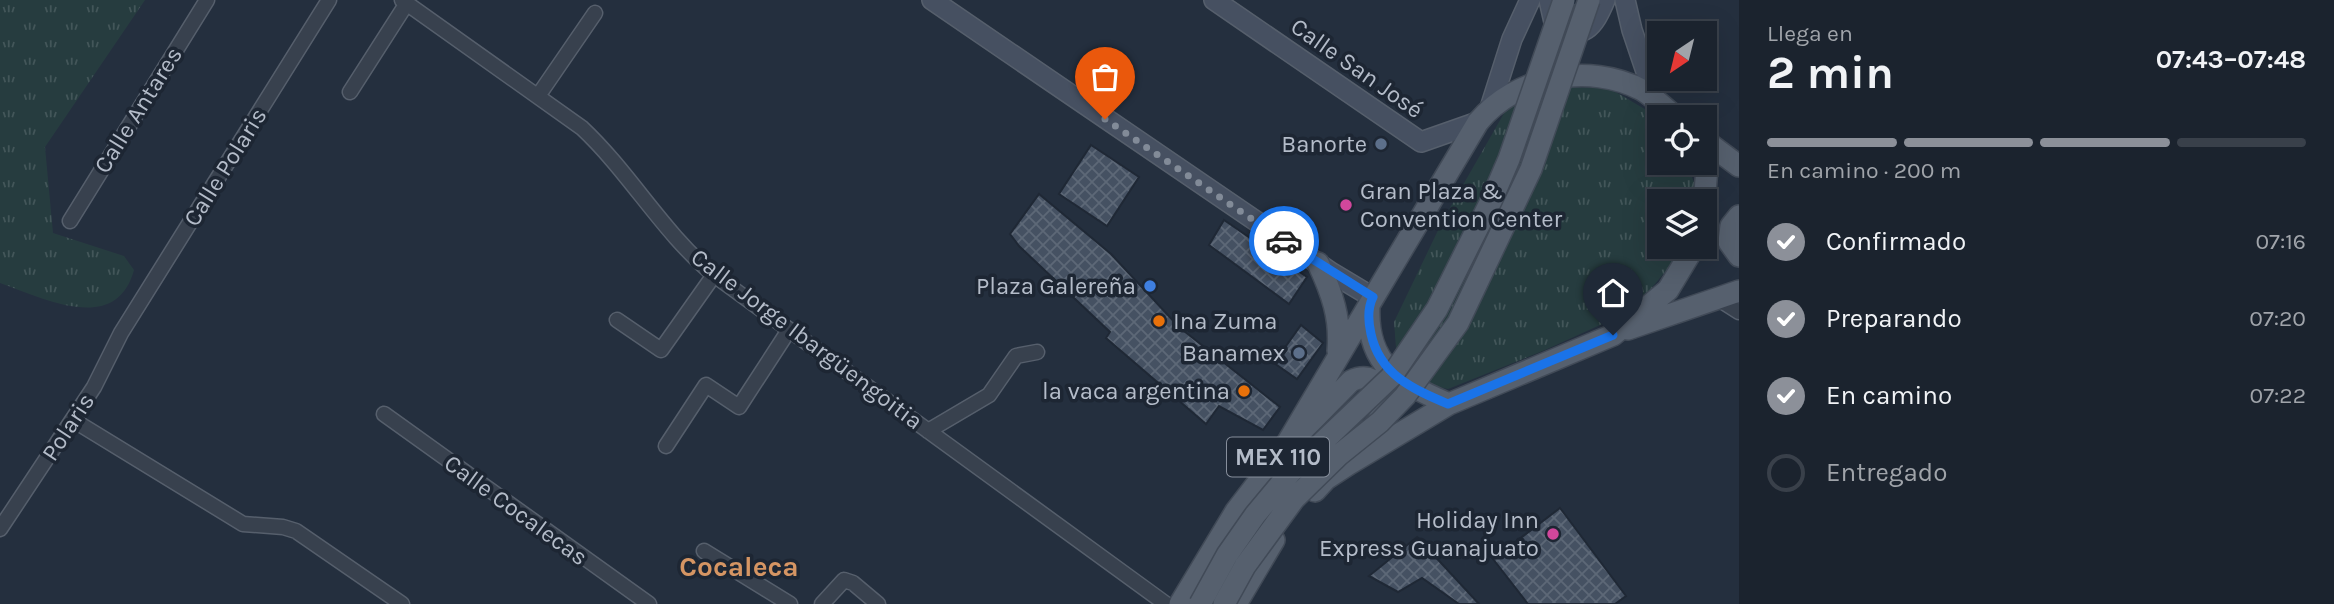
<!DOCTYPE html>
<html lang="es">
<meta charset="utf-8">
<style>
:root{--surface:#1b232e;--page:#282f3a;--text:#f1f3f6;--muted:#a0a4aa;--line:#39404a;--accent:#8c9099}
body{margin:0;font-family:Karla,sans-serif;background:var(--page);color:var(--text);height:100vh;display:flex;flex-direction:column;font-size:26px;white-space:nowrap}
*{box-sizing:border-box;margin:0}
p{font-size:23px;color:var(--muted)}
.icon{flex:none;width:38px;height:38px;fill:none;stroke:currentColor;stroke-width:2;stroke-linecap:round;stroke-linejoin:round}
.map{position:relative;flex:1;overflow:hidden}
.panel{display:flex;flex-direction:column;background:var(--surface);width:595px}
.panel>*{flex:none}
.needle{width:46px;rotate:215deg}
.buttons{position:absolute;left:1647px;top:21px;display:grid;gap:14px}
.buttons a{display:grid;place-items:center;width:70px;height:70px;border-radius:0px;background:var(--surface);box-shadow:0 7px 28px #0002,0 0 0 2px var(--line);font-size:35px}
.pin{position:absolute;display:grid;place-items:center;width:60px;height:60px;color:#fff;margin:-72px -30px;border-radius:50% 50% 50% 0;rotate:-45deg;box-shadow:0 0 7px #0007}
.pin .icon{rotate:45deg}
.courier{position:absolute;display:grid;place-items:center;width:70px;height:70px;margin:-35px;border:5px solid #1a73e8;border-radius:50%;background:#fff;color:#222;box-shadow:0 2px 9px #0007}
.headline em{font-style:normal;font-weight:700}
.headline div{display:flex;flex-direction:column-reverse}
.headline{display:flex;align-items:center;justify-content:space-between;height:119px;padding:0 28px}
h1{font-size:46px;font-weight:700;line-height:52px}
.bar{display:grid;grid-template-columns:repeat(4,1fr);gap:10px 7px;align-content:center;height:84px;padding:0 28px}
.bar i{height:9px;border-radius:5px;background:var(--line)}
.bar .active{background:var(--accent)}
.bar p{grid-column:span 4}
ol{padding:0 28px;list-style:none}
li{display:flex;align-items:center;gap:21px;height:77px}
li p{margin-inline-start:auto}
li .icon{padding:7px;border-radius:50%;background:var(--accent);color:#fff;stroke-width:4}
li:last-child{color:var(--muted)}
li i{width:38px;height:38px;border:4px solid var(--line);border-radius:50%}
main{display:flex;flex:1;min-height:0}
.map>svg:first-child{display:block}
.grass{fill:url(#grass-tufts)}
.building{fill:url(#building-cross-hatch);stroke:#1f2835;stroke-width:2}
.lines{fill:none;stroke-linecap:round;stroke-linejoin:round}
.minor-casing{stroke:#565f6c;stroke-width:17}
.secondary-casing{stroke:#565f6c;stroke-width:22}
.primary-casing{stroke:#414a57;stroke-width:24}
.minor{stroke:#38414e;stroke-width:14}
.secondary{stroke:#465061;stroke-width:19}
.primary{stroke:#56606e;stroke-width:21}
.primary-bridge-casing{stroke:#414a57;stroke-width:24;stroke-linecap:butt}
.primary-bridge{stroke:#56606e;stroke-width:21}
.done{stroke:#828b98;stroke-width:7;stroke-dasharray:0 12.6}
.route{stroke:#1a73e8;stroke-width:9}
.service-dot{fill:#5c6f8a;stroke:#1d2633;stroke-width:2.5}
.hotel-dot{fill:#d1479c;stroke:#1d2633;stroke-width:2.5}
.shop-dot{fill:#3f7fe0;stroke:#1d2633;stroke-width:2.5}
.food-dot{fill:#e8710a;stroke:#1d2633;stroke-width:2.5}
.labels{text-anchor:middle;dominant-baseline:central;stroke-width:7;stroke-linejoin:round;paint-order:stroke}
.shield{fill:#1d2633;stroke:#878f9c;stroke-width:2}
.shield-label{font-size:23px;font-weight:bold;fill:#b4bcc9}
.street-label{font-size:24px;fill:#b4bcc9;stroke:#1d2633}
.poi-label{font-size:24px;fill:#b4bcc9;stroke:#1d2633;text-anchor:end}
.quarter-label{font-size:28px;font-weight:bold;fill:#d59563;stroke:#1d2633}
</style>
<main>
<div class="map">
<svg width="1739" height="604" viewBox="0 0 1739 604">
<defs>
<pattern id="grass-tufts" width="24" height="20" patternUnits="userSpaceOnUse" patternTransform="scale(1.75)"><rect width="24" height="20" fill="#263c3f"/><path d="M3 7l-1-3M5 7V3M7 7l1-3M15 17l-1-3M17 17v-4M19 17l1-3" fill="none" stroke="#435659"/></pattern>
<pattern id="building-cross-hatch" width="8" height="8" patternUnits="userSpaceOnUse" patternTransform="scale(1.75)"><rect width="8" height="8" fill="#455162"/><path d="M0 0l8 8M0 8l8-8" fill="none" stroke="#5d6877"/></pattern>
</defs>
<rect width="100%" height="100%" fill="#242f3e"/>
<path class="grass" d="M0,0H145L45,147L53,233L124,256L134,270C116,336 43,298 0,283Z
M1558,87L1609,88L1648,111L1659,123V163H1686L1696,187L1694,201H1659V247H1686L1633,310L1545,350L1448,389L1426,384L1397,361L1394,322L1443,220L1507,108Z"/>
<path class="building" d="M1091,145L1139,177L1107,226L1059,194Z
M1039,194L1111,254L1179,327L1280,407L1263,430L1219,406L1206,424L1106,338L1110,332L1019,246L1010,234Z
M1224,220L1307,277L1289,304L1209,245Z
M1301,325L1323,343L1297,379L1274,363Z
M1560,508L1626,596L1615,604H1528L1493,559Z
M1417,537L1479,604H1459L1422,578L1398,592L1369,576Z"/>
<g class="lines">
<g class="minor-casing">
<path id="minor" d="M402,0L582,128C630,173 663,233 714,275L1166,604
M350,92L407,3
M538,96L595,13
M70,221L207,0
M1717,298L1739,312
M617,320L661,350L714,275
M384,414L649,604
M73,420L243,524L283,527L296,531L402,604
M928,431L989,395L1016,356L1037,352
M666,446L706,385L739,407L789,330
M0,529L94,387L121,333L329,0
M704,551L790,604
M822,604L844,580L853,583L878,604"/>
</g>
<g class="secondary-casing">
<path id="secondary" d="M932,0L1332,273L1372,297
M1214,0L1421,142L1478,122
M1549,0L1554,22C1583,44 1594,26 1605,0
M1625,0L1632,30L1656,101
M1490,108L1512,39L1530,0"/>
</g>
<g class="primary-casing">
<path id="primary" d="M1704,140L1739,166
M1704,161L1707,168L1704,204
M1739,216L1731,226L1729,242L1739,256
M1318,263C1332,293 1341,318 1338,351
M1628,329L1739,291
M1449,404C1399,382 1366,366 1369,305L1478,122C1516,76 1589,62 1642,90C1654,97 1665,109 1676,117
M1304,429L1351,381C1368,373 1380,381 1386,397L1382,415L1375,425
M1315,491L1326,479L1349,464L1449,404L1613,335L1668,290L1694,247
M1180,604L1236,511L1283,450L1369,305
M1236,604L1274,540"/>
</g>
<use href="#minor" class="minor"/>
<use href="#secondary" class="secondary"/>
<use href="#primary" class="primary"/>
<g class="primary-bridge-casing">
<path id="primary-bridge" d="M1200,604L1227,555L1255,515L1290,473L1391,377L1437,309L1491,201L1509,159L1564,0
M1224,604L1245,566L1294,499L1339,455L1380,422L1405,396L1458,323L1531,169L1589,0"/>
</g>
<use href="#primary-bridge" class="primary-bridge"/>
</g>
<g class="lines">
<path class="done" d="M1105,119L1284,241"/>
<path class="route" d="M1284,241L1373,297C1367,309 1368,321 1371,334C1380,375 1413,389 1448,404L1613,335"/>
</g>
<g class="service-dot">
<circle cx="1381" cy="144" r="7"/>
<circle cx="1299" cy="353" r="7"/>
</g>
<g class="hotel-dot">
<circle cx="1346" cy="205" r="7"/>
<circle cx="1553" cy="534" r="7"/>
</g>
<circle class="shop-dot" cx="1150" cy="286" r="7"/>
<g class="food-dot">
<circle cx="1159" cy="321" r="7"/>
<circle cx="1244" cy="391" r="7"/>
</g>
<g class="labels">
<rect class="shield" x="1227" y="437.5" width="102" height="39" rx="5"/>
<g class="shield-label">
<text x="1278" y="457">MEX 110</text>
</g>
<g class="street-label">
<text transform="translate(1357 68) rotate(35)">Calle San José</text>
<text transform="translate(138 110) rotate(-58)">Calle Antares</text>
<text transform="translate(225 167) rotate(-58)">Calle Polaris</text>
<text transform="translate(807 339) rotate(37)">Calle Jorge Ibargüengoitia</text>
<text transform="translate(68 427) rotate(-57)">Polaris</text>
<text transform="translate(516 510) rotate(36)">Calle Cocalecas</text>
</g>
<g class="poi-label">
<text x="1367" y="144">Banorte</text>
<text x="1360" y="191" text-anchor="start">Gran Plaza &amp;<tspan x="1360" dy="28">Convention Center</tspan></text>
<text x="1136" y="286">Plaza Galereña</text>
<text x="1173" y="321" text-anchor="start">Ina Zuma</text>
<text x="1285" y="353">Banamex</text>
<text x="1230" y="391">la vaca argentina</text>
<text x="1539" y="520">Holiday Inn<tspan x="1539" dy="28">Express Guanajuato</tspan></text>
</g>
<g class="quarter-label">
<text x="739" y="566">Cocaleca</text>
</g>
</g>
</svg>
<div class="buttons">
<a><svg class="needle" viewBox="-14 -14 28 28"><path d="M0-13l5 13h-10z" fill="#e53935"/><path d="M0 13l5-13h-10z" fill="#a0a4aa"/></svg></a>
<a><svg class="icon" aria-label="locate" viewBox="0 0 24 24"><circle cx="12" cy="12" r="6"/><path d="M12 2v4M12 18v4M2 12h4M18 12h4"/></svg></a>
<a><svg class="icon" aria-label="layers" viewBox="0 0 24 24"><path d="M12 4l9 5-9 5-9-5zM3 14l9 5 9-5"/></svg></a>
</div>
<div class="pin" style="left:1105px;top:119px;background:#ea580c"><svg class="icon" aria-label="bag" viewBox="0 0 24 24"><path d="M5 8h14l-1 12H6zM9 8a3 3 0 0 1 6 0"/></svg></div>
<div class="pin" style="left:1613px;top:335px;background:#1f2937"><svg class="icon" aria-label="home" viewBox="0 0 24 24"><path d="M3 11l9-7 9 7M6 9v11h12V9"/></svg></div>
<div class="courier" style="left:1284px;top:241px"><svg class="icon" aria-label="car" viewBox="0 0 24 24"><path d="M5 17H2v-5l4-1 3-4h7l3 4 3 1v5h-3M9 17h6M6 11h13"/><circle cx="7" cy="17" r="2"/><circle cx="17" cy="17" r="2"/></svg></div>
</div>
<section class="panel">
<div class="headline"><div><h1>2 min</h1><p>Llega en</p></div><em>07:43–07:48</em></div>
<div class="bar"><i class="active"></i><i class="active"></i><i class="active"></i><i></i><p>En camino · 200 m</p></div>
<ol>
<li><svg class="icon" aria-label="check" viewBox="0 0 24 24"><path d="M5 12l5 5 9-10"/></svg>Confirmado<p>07:16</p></li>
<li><svg class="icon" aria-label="check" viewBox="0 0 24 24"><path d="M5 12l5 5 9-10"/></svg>Preparando<p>07:20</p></li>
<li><svg class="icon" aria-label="check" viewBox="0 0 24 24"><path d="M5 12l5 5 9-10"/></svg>En camino<p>07:22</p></li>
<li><i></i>Entregado</li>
</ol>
</section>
</main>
